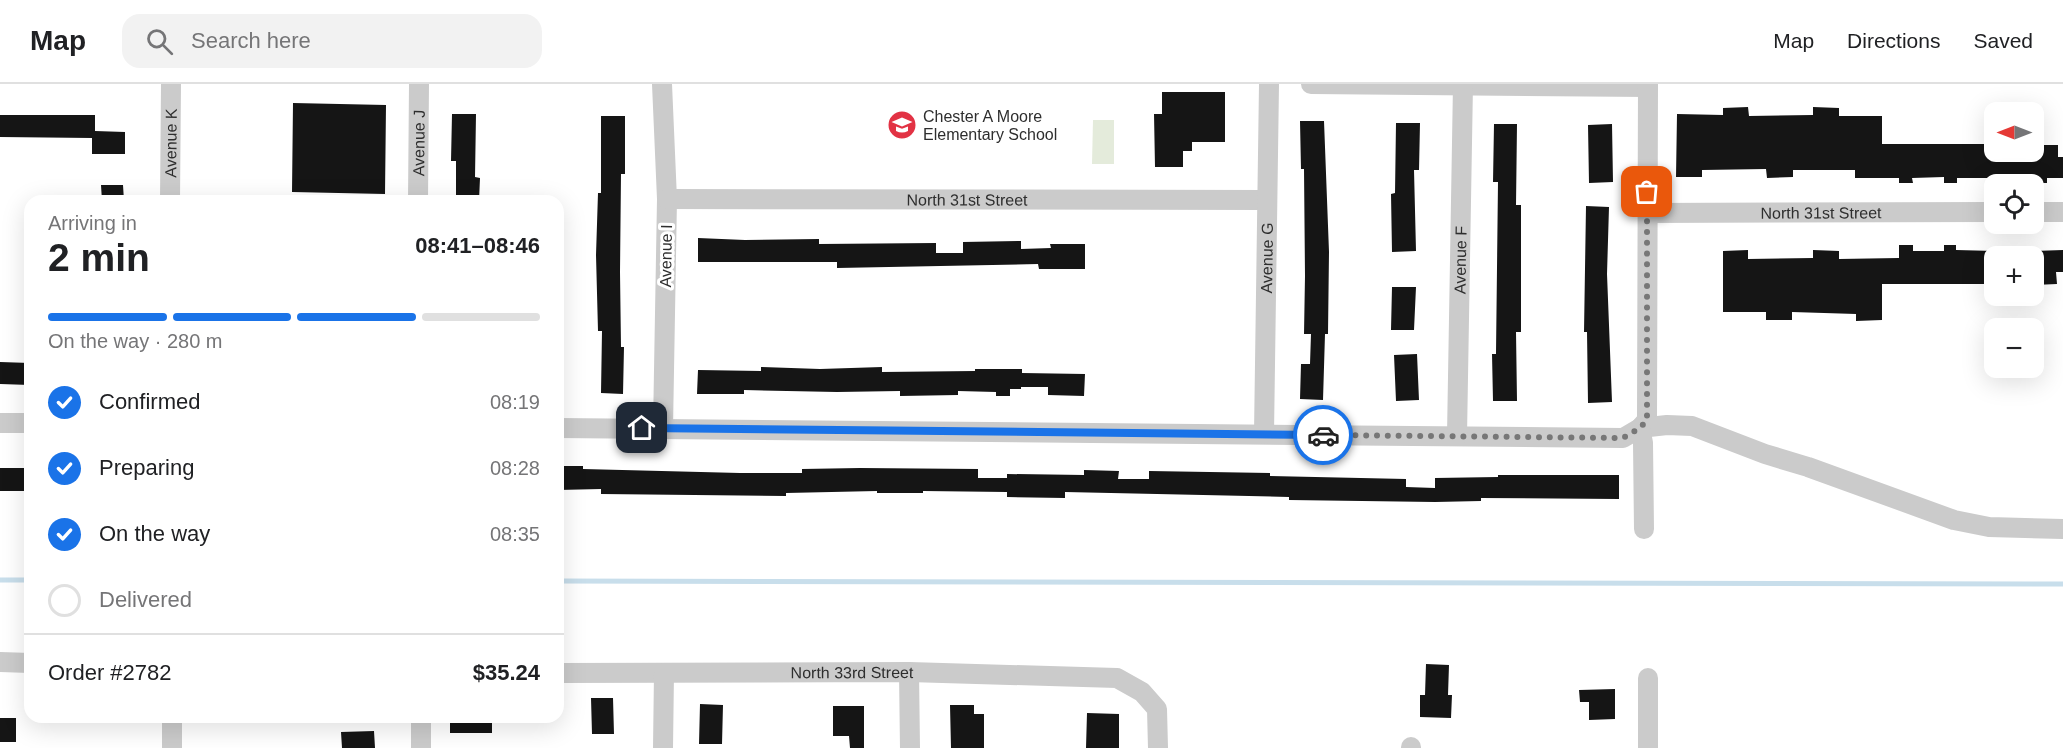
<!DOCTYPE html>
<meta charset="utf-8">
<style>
:root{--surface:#fff;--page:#f2f2f2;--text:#202124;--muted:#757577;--line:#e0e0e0;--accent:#1a73e8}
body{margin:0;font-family:Arial,sans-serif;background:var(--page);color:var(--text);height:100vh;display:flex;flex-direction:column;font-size:22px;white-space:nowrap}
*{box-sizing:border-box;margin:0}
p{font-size:20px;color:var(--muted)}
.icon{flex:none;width:33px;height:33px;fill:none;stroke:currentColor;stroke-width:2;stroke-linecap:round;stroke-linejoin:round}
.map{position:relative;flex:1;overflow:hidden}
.sheet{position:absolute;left:24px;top:111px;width:540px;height:528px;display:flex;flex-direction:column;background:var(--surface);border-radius:18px;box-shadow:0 6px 24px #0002}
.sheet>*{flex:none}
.needle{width:39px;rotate:270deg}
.controls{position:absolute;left:1984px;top:18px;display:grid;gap:12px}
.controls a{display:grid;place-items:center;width:60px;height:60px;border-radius:12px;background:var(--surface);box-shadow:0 6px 24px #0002;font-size:30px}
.pin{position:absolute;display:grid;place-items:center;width:51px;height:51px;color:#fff;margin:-26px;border-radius:12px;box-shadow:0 3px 9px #0006}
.courier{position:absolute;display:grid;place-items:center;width:60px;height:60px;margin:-30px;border:4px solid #1a73e8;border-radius:50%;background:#fff;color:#222;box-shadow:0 2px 8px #0007}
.overview em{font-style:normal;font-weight:600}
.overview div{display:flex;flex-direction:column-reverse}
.overview{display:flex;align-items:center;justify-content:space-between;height:102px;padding:0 24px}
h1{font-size:39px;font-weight:600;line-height:45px}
.bar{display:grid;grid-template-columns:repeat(4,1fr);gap:9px 6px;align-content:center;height:72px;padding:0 24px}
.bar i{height:8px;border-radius:4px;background:var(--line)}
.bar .active{background:var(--accent)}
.bar p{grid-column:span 4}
.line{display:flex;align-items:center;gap:15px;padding:0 24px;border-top:2px solid var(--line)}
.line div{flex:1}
ol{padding:0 24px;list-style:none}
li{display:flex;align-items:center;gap:18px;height:66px}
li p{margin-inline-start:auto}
li .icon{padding:6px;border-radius:50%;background:var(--accent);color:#fff;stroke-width:4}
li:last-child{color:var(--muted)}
li i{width:33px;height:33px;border:3px solid var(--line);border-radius:50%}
header{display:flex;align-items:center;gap:36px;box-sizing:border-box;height:84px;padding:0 30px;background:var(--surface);border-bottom:2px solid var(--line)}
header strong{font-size:28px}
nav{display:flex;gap:33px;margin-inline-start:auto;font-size:21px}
.search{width:420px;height:54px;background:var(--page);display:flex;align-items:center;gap:15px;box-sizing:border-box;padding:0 21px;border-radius:18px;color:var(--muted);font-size:22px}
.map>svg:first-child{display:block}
.green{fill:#e4ebdb}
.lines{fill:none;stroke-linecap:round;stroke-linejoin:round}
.stream{stroke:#c8deeb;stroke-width:5}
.building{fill:#151515}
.minor{stroke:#cbcbcb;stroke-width:20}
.done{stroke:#777;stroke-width:6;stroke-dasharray:0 10.8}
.route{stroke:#1a73e8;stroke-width:8}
.labels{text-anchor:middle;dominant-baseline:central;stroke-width:6;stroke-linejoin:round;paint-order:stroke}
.poi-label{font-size:16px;fill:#2e2e2e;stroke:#fff;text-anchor:start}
.street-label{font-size:16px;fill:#2e2e2e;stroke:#fff}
</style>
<header>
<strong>Map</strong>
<div class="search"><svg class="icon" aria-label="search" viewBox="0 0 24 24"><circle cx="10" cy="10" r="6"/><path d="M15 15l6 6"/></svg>Search here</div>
<nav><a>Map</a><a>Directions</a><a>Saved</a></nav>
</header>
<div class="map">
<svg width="2063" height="664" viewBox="0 0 2063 664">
<rect width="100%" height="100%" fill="#fff"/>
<path class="green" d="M1093,36H1114V80H1092Z"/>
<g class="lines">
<path class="stream" d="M0,496H30
M558,497L2063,500"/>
</g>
<path class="building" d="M1162,8H1225V58H1192V67H1183V83H1155L1154,30H1162Z
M293,19L386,21L385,110L292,108Z
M1748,23L1749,32L1813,31V23L1839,24V32H1882V60H1995V68H2034V61H2058V73H2063V94H2047V99H2034V95L2002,94V99H1989V94H1957V99H1944V93L1912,94L1913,99H1899V94H1855V86H1793V93L1767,94L1766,85L1702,86V93H1676L1677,30L1723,31V24Z
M452,30H476L475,93L480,94L479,117H456V77H451Z
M0,31H95V47L125,48V70H92V54L0,53Z
M601,32H625V90H621L620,188L621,263H624L623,310L601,309L602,247H598L596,171L598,109H601Z
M1300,37H1324L1329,168L1328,250H1325L1323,316L1300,315L1301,280H1310L1311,250H1304L1305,192L1304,85H1301Z
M1396,39H1420L1419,86H1414L1416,167L1392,168L1391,110L1395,109Z
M1494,40H1517L1516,121H1521V248H1516L1517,317H1493L1492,270H1496L1498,98H1493Z
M1612,40L1613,98L1589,99L1588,41Z
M101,101H123L124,117H102Z
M1586,122L1609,123L1607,190L1612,318L1588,319L1587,248H1584Z
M698,154L745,156L819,155V160L936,159V169H963V158L1021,157V165L1051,164L1050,160H1085V185H1039L1038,180L837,184V178H698Z
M1899,161H1913V167H1944V161H1956V166L1995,167V200H1882V236L1856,237V230L1792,228V236H1766V228H1723V167L1748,166V175L1813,174V166L1839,167V175L1899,174Z
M2063,166V188H2056L2057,200L2034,201V167Z
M1392,203H1416L1414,246H1391Z
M1417,270L1419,316L1396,317L1394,271Z
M0,278L30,279V301L0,300Z
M761,283L820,285L882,283V288L975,287V285H1022V289L1085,290L1084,312L1048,311V303H1021V305H1010V312H996V308L958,307V311L900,312V307L837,308L744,306V310H697L698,286L761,287Z
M558,382H583V385L740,389H802V385L860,384L978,385V394H1007V390L1084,391V386L1119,387L1118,395H1149V387L1270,389V392L1406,395V403L1435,404V394L1498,393V391H1619V415L1481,414V417L1435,418L1289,416V413L1065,408V414L1007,413V408L923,407V409H877V407L786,409V412L601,410V405L558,406Z
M0,384H26V407H0Z
M1426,580L1449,581L1448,611H1452L1451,634L1420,633V611H1425Z
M1615,605V635L1589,636V618H1580L1579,606Z
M591,614H613L614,650H592Z
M700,620L723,621L722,660H699Z
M950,621H974V630H984V664H951Z
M833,622H864V664H850L849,652H833Z
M1087,629L1119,630V664H1086Z
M450,633H492V649H450Z
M0,634H16V658H0Z
M374,647L375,664H342L341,648Z"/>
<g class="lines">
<g class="minor">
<path d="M662,0L667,115L663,344"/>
<path d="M1311,0L1648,3"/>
<path id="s1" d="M667,115L1267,116"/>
<path id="s2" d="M170,117L171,0"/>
<path id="s3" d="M418,117L419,0"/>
<path d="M2034,128H2063"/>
<path id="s4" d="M1647,129L1995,128"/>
<path d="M0,339H30"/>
<path d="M558,344L1623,354L1640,344L1647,336L1648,0"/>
<path d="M1640,344L1667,341L1692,342L1765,370L1808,383L1954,436L1989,443L2063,445"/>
<path d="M1640,344L1643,359L1644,445"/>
<path id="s5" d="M1264,350L1269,0"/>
<path id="s6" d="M1457,352L1463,0"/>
<path d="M0,578L30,579"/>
<path d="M909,588L910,664"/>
<path id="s7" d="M558,589L909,588L1117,594L1142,608L1157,625L1158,664"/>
<path d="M1648,594V664"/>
<path d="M1411,663V664"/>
<path d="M172,664V633"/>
<path d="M421,664V633"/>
<path d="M663,664L664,589"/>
</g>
</g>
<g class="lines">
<path class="done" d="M1323,351L1623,354L1640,344L1647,336V108"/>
<path class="route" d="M642,344L1323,351"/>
</g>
<defs>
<g id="school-disc" transform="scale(1.5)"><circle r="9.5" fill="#e23244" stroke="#fff"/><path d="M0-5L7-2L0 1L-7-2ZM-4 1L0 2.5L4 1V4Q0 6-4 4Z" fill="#fff"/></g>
</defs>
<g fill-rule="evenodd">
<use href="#school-disc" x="902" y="41"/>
</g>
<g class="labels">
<g class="poi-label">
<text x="923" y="32">Chester A Moore<tspan x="923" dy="18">Elementary School</tspan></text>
</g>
<g class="street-label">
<text stroke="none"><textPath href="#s2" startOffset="58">Avenue K</textPath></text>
<text stroke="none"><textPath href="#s3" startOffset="58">Avenue J</textPath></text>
<text stroke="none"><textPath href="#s1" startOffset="300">North 31st Street</textPath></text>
<text stroke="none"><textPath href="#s4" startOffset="174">North 31st Street</textPath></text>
<text transform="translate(666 172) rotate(-89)">Avenue I</text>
<text stroke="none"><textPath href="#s5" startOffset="176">Avenue G</textPath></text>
<text stroke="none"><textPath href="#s6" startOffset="176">Avenue F</textPath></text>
<text stroke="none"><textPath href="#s7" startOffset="294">North 33rd Street</textPath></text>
</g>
</g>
</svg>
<div class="controls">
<a><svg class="needle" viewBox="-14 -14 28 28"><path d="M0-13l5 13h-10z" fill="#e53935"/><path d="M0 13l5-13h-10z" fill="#757577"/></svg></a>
<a><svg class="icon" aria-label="locate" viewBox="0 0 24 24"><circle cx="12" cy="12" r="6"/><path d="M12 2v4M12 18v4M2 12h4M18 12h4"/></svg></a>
<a>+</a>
<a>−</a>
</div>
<div class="pin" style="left:1647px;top:108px;background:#ea580c"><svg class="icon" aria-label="bag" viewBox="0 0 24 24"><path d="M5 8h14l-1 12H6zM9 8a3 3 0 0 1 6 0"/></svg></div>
<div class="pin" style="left:642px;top:344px;background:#1f2937"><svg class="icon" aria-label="home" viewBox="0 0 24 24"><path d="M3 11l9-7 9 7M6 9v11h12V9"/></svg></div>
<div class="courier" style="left:1323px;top:351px"><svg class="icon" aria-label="car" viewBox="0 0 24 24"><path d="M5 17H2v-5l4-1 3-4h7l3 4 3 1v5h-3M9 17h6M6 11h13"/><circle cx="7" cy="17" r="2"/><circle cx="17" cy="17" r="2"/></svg></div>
<section class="sheet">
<div class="overview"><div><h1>2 min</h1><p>Arriving in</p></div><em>08:41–08:46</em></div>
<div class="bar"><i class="active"></i><i class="active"></i><i class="active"></i><i></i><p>On the way · 280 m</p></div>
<ol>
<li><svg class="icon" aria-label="check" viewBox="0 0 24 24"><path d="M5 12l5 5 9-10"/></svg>Confirmed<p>08:19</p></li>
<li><svg class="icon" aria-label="check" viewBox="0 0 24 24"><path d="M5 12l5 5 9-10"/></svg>Preparing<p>08:28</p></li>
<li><svg class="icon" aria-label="check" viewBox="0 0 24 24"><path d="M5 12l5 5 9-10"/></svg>On the way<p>08:35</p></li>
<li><i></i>Delivered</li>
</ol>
<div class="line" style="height:78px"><div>Order #2782</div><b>$35.24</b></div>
</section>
</div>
